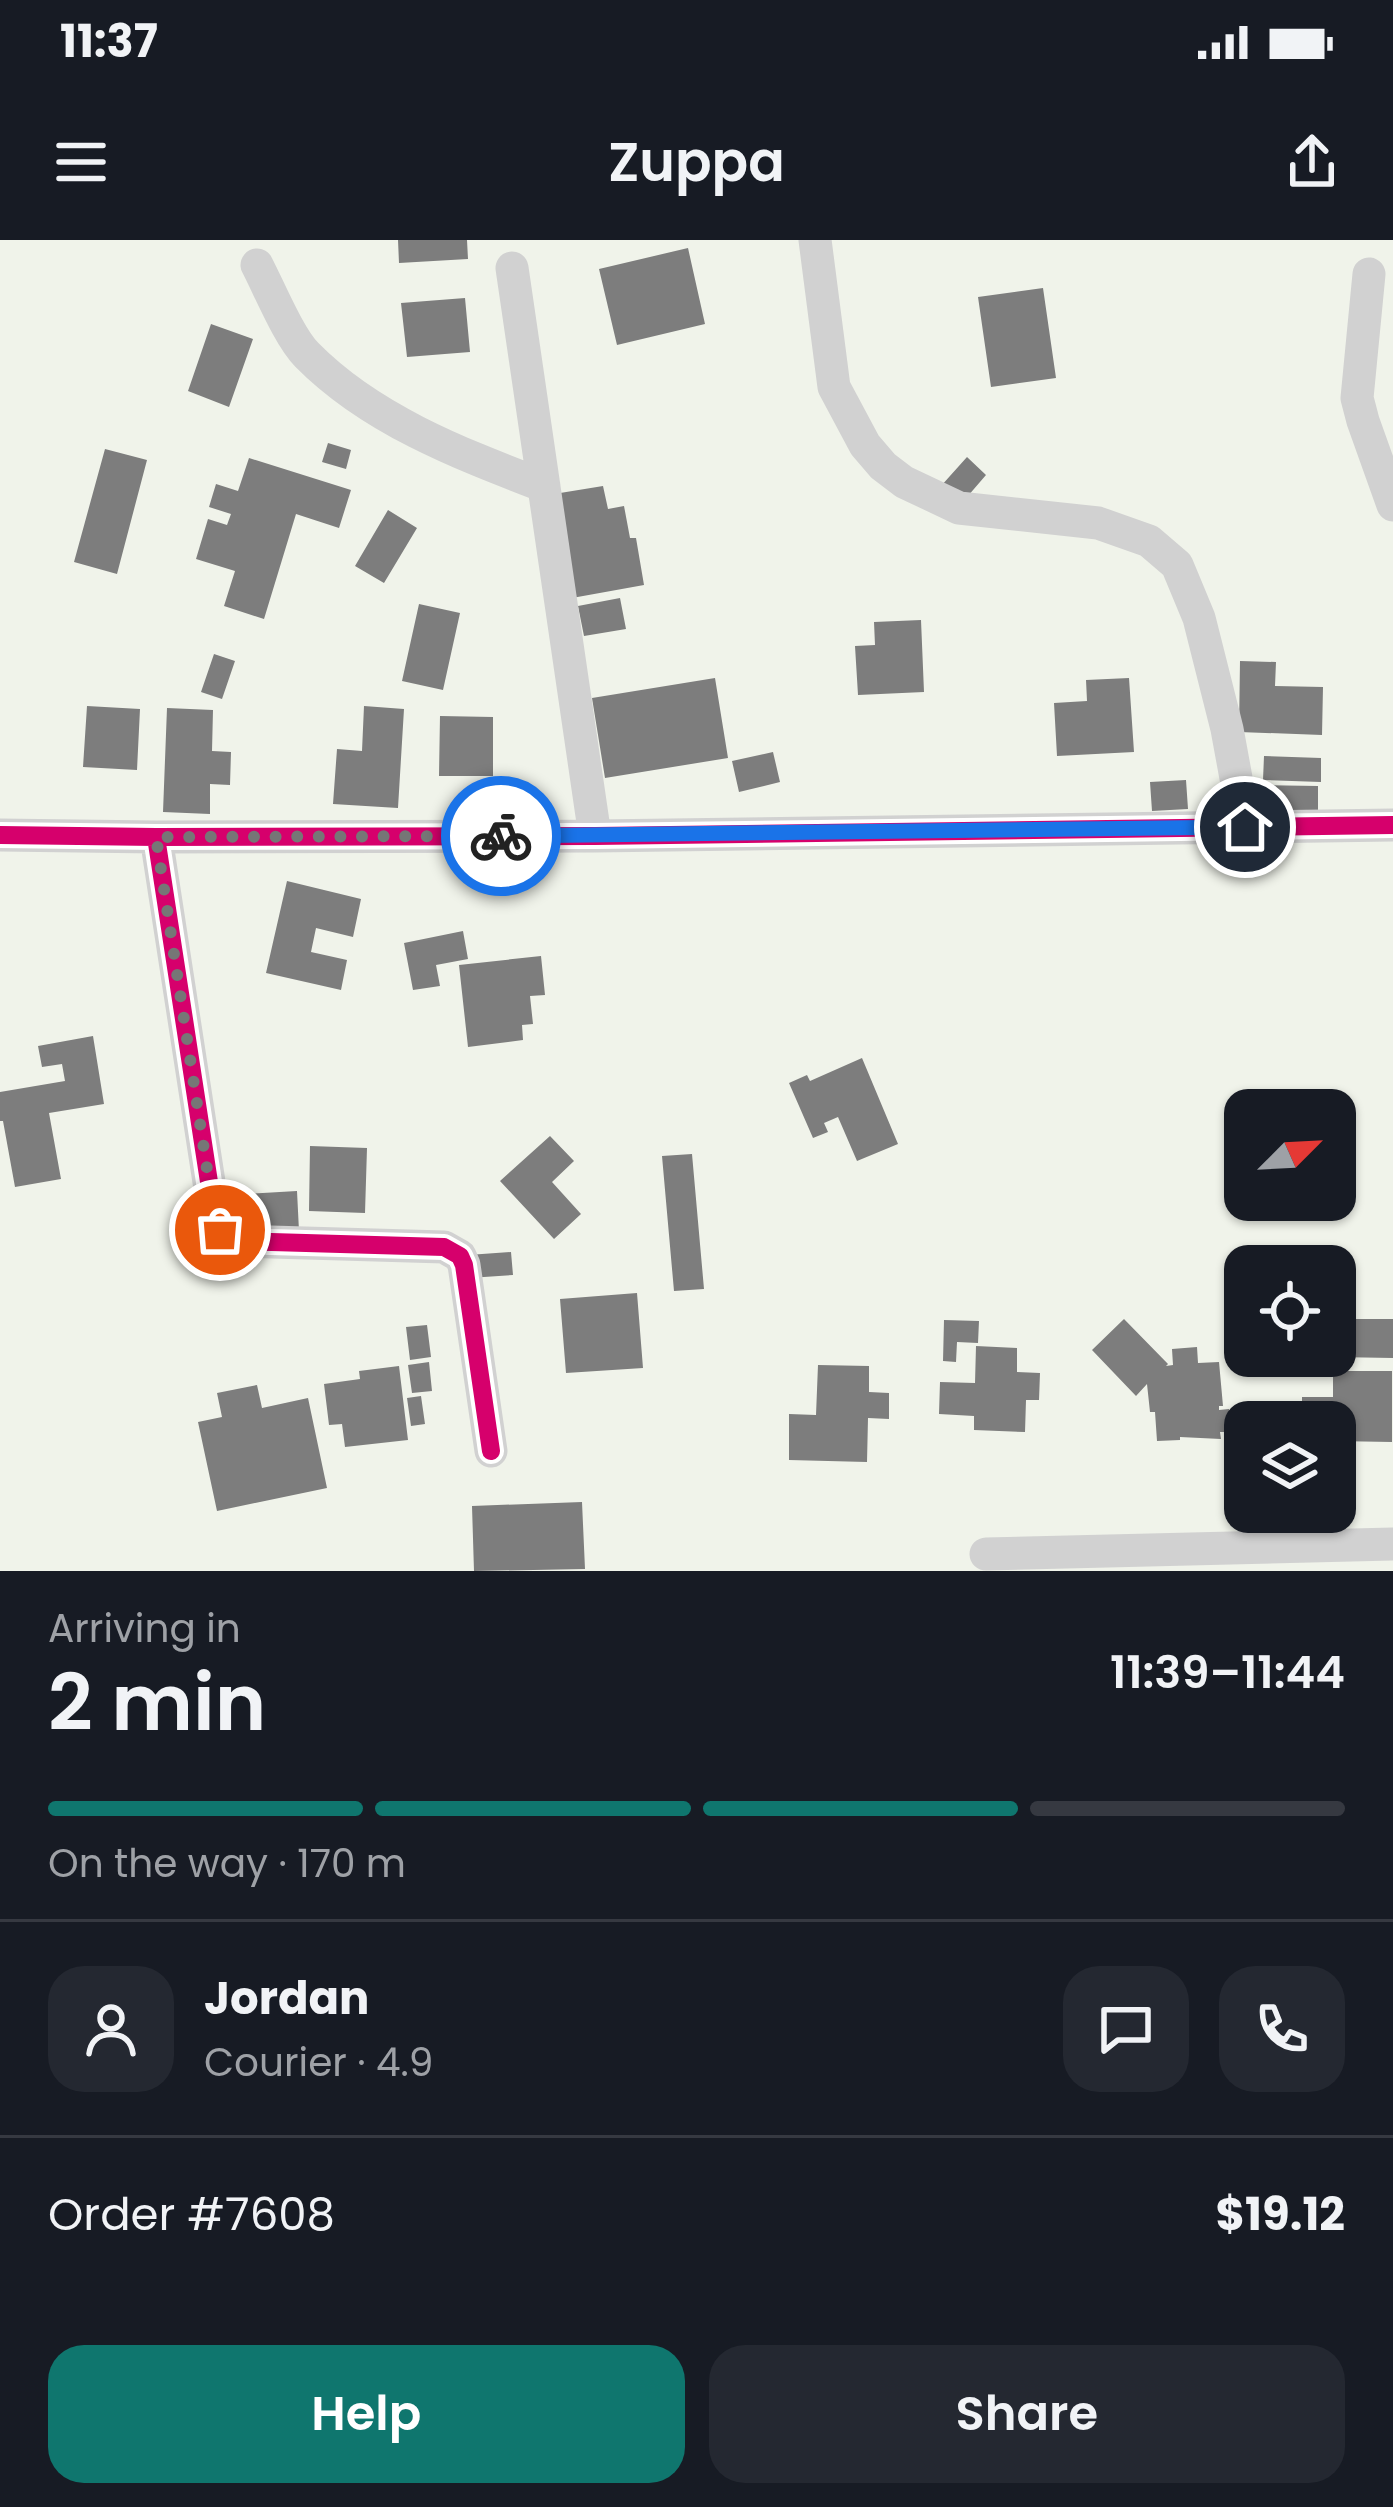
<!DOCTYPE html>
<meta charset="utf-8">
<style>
:root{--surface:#171b24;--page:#242831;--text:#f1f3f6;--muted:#9ea1a6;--line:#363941;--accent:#0f766e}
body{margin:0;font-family:Poppins,sans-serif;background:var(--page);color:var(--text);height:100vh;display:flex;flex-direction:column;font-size:45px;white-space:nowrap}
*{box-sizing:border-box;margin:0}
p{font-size:39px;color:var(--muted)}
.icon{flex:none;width:66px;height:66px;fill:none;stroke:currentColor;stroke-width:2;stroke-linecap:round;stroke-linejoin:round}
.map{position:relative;height:1331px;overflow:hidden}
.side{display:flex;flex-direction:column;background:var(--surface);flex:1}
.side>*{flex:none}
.needle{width:78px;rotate:66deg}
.buttons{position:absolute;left:1224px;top:849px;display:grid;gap:24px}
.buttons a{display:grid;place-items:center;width:132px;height:132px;border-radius:24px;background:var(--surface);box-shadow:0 3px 9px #0004;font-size:60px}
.pin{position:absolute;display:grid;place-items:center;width:102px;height:102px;color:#fff;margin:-51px;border:6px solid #fff;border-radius:50%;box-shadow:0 3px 12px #0007}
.courier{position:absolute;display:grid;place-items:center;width:120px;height:120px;margin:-60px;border:9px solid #1a73e8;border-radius:50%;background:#fff;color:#222;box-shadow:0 3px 15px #0007}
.overview em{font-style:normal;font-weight:600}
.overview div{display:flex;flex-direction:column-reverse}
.overview{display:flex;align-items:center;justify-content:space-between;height:204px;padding:0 48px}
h1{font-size:78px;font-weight:600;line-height:90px}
.bar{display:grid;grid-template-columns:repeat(4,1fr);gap:18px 12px;align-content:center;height:144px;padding:0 48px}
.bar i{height:15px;border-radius:9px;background:var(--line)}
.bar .current{background:var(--accent)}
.bar p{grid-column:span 4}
.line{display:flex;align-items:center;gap:30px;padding:0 48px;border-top:3px solid var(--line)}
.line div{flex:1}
.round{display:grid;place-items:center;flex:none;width:126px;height:126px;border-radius:36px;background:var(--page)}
.cta{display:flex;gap:24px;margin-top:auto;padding:24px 48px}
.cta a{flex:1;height:138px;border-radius:36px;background:var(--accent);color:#fff;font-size:48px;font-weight:600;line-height:138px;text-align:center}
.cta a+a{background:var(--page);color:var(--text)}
.status{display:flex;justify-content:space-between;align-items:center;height:84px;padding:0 60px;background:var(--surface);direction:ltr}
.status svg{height:33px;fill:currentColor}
header{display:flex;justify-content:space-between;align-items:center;height:156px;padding:0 48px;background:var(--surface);font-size:54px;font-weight:600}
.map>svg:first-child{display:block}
.green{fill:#f0f3ea;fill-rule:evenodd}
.building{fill:#7d7d7d}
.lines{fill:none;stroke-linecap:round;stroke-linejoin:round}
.minor{stroke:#d1d1d1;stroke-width:33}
.cycleway-casing{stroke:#fff;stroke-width:26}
.cycleway{stroke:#d6006c;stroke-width:18}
.done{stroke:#767676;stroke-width:12;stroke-dasharray:0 21.6}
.route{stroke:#1a73e8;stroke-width:15}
</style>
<div class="status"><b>11:37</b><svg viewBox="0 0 49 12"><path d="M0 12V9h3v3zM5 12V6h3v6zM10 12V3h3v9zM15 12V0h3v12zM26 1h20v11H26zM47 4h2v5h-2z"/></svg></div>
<header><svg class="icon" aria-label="menu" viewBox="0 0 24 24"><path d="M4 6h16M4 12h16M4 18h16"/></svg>Zuppa<svg class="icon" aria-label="share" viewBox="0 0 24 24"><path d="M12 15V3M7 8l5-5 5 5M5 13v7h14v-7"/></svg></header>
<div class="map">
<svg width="1393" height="1331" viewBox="0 0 1393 1331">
<rect width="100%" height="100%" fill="#fff"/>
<path class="green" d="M0,0H1393V1331H0ZM1245,870H1335V960H1245ZM1245,1026H1335V1116H1245ZM1245,1182H1335V1272H1245Z"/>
<path class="building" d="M398,0H467L468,19L399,23Z
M688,8L705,84L617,105L599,29Z
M1043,48L1056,138L991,147L978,57Z
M465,58L470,112L407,117L401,63Z
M211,84L253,99L229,167L188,151Z
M328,203L351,210L346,229L322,222Z
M105,209L147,220L117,334L74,322Z
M967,217L986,235L961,264L941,246Z
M249,218L351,250L339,288L296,274L264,379L224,366L235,331L196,319L208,279L227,285L231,274L209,267L216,244L238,251Z
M603,246L608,269L624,266L630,298H636L644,345L572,358L554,254Z
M388,270L417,288L384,343L355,326Z
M620,358L626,389L584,396L578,366Z
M419,364L460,373L443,450L402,441Z
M921,380L924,452L858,455L855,406L875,405L874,382Z
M214,414L235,421L222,459L201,452Z
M1240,421L1276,422L1275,446L1323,447L1322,495L1239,492Z
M715,438L728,518L605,538L592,458Z
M1129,438L1134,512L1057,516L1054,463L1087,461L1086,440Z
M87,466L140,469L137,530L83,527Z
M364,466L404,469L398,568L333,564L337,509L362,511Z
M167,468L213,470L212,511L231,512L230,545L210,544V574L163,572Z
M440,476L493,477V536H439Z
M773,512L780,542L739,552L732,521Z
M1264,516L1321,518V542L1263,540Z
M1186,540L1188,569L1152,571L1150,542Z
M1260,545L1318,546V574L1260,573Z
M287,641L361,659L353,697L316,688L311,712L347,720L341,750L266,733Z
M463,691L468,719L436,725L440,746L413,750L404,703Z
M541,716L545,755L530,756L533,784L522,785L523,800L468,807L459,725Z
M93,796L104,864L49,873L61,939L15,947L3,881H0V852L65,841L62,824L42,827L38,806Z
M862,818L898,904L857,921L838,877L824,883L828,892L813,898L789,843L807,835L810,841Z
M550,896L574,921L552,942L581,974L554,999L500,941Z
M310,906L367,908L365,973L309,971Z
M692,914L704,1049L674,1051L662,916Z
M297,951L299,991L249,994L246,954Z
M511,1012L513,1035L469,1038L468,1015Z
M637,1053L643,1128L566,1133L560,1059Z
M1124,1079L1168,1124L1166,1126L1173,1125L1172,1109L1197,1107L1198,1123L1219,1122L1223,1166H1219V1170L1229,1169L1230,1192H1220L1221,1199L1180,1197V1200L1157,1201L1155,1172H1150L1147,1144L1136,1156L1092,1110Z
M1335,1079H1393V1118L1335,1117Z
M944,1080L979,1081L978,1103L957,1102L956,1122L943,1121Z
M427,1085L431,1117L410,1120L406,1087Z
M976,1106L1017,1108V1132L1040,1133L1039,1160H1026L1025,1192L974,1190V1176L939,1174L940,1142L975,1143Z
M429,1122L432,1151L412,1153L408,1125Z
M818,1125L869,1126V1152L889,1153V1179L868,1178L867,1222L789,1220V1174L816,1175Z
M399,1126L408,1200L345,1207L342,1184L329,1185L324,1144L360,1139L359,1131Z
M1333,1131H1392V1202L1335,1201V1182H1302V1157H1333Z
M257,1145L262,1168L308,1158L327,1248L217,1271L198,1182L222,1177L217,1153Z
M421,1156L425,1184L411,1186L407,1158Z
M582,1262L585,1329L474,1331L472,1266Z"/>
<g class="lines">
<path class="minor" d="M815,0L834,147L865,205L883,226L904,242L959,268L1098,283L1149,301L1177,325L1199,378L1227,489L1245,587
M257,25C270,50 289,97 307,115C371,180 461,214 544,246
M512,28L595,596
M1369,34L1357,158L1363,181L1393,265
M0,595L156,597L595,596L1393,585
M156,597L215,981L220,990L235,1001L444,1007L460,1016L464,1025L491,1211
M986,1314L1393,1304"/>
<g class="cycleway-casing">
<path id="cycleway" d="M0,595L156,597L595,596L1393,585
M156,597L215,981L220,990L235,1001L444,1007L460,1016L464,1025L491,1211"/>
</g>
<use href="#cycleway" class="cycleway"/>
</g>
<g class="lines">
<path class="done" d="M220,990L215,981L156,597L501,596"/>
<path class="route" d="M501,596L1245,587"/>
</g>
</svg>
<div class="buttons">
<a><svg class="needle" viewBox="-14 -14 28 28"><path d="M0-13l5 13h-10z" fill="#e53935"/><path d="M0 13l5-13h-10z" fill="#9ea1a6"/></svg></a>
<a><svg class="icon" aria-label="locate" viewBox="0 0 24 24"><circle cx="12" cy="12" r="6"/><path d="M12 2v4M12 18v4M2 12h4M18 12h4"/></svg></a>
<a><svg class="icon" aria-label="layers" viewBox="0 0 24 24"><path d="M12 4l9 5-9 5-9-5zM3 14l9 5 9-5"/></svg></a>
</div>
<div class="pin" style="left:220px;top:990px;background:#ea580c"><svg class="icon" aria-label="bag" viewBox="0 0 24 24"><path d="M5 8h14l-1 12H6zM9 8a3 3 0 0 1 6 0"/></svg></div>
<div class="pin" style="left:1245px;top:587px;background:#1f2937"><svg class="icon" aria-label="home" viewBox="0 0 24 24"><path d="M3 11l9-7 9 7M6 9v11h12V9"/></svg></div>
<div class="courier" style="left:501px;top:596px"><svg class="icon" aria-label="bike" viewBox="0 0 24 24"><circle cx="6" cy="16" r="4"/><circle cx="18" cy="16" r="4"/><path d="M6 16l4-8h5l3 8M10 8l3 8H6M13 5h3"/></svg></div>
</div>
<section class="side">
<div class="overview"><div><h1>2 min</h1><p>Arriving in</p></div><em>11:39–11:44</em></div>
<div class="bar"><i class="current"></i><i class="current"></i><i class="current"></i><i></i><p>On the way · 170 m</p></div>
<div class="line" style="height:216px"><a class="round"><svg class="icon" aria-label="person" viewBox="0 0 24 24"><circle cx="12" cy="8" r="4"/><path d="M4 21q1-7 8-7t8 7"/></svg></a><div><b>Jordan</b><p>Courier · 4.9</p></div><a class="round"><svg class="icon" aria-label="chat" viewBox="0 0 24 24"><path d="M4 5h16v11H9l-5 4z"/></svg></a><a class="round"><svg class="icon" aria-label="phone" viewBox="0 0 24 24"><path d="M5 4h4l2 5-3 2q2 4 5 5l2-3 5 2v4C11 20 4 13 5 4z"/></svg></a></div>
<div class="line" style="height:156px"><div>Order #7608</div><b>$19.12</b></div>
<div class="cta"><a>Help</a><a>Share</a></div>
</section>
